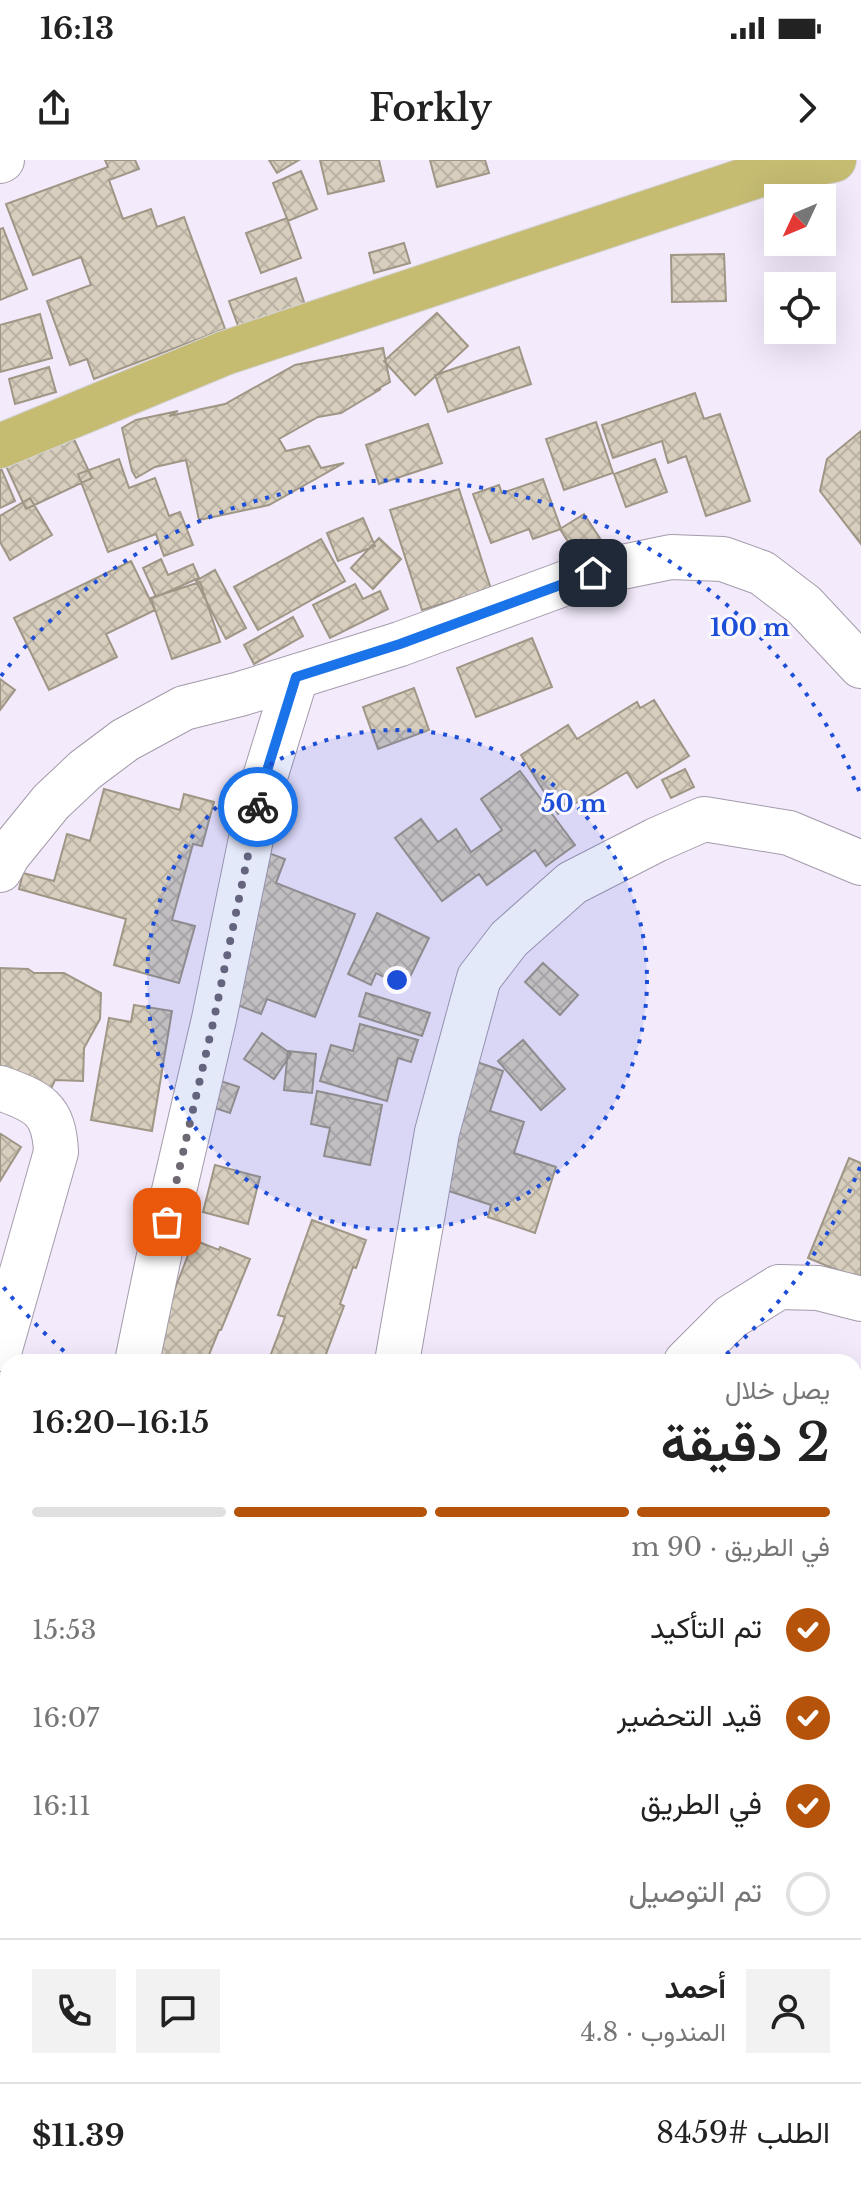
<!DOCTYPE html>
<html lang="ar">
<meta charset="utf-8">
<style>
:root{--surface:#fff;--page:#f2f2f2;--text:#222;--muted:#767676;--line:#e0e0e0;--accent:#b45309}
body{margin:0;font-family:"Libre Baskerville",Vazirmatn,serif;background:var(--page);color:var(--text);direction:rtl;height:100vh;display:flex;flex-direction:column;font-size:30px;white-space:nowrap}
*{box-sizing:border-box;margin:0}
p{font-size:26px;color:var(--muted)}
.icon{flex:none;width:44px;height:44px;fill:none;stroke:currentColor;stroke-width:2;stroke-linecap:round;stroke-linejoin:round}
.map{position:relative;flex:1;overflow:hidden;direction:ltr}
.panel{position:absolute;left:0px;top:1194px;width:862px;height:850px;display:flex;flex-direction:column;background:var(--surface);border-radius:24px 24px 0 0;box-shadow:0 8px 32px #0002;direction:rtl}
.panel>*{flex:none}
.needle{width:52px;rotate:226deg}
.fabs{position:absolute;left:764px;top:24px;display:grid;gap:16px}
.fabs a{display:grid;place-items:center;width:72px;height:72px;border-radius:0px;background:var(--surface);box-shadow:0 8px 32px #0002;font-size:40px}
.pin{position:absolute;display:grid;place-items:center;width:68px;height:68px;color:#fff;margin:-34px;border-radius:16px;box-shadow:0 4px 12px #0006}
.courier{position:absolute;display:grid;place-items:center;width:80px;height:80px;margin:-40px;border:6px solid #1a73e8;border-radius:50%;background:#fff;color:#222;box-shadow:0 2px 10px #0007}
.headline em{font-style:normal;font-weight:600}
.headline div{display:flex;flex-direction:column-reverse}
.headline{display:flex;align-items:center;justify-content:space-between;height:136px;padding:0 32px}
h1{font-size:52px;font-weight:600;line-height:60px}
.bar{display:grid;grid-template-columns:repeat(4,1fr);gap:12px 8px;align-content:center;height:96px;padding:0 32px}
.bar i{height:10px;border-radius:6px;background:var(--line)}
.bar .current{background:var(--accent)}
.bar p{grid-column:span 4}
.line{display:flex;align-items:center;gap:20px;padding:0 32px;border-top:2px solid var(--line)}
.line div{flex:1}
.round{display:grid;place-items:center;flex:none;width:84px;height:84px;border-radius:0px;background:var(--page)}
ol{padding:0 32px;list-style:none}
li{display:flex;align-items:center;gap:24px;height:88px}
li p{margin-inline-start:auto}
li .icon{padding:8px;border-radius:50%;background:var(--accent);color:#fff;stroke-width:4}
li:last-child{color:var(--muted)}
li i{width:44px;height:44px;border:4px solid var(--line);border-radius:50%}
.status{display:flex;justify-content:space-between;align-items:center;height:56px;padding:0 40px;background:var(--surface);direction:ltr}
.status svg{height:22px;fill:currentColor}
header{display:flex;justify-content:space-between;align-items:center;height:104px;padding:0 32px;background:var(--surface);font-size:36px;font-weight:600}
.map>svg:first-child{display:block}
.building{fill:url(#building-cross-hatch);stroke:#9f9686;stroke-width:2}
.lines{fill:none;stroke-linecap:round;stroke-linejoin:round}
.minor-casing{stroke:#a49bab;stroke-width:46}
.major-casing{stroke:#d4d3d4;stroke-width:46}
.minor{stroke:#fff;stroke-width:44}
.major{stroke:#c5bb71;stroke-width:44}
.done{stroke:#6e6872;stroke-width:8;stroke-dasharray:0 14.4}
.route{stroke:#1a73e8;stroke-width:10}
.ring{fill:none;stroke:#1d4ed8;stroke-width:4;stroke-dasharray:4 8}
.centre{fill:#1d4ed8;stroke:#fcfafe;stroke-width:4}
.ring-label{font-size:24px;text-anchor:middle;font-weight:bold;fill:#1d4ed8;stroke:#fcfafe;stroke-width:6;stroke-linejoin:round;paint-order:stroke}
</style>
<div class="status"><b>16:13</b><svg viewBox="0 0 49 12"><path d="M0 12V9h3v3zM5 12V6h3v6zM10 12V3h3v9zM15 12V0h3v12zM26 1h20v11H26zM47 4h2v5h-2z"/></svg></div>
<header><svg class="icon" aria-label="forward" viewBox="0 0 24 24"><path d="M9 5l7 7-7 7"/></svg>Forkly<svg class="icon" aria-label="share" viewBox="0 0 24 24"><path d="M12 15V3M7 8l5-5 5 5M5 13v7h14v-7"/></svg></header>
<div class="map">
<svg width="861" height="2043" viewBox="0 0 861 2043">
<defs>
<pattern id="building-cross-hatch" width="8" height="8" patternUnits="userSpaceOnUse" patternTransform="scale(2)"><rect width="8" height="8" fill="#d8cebe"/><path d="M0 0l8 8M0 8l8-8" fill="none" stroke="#b9b1a3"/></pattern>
</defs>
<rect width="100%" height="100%" fill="#f3eafb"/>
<path class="building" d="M105,0H135L139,9L109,20L123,59L151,49L157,67L184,57L225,169L94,219L87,199L70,205L47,141L91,125L81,97L33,115L6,44L108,7Z
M269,0H299L277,13Z
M320,0H379L384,21L328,34Z
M430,0H485L489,13L437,27Z
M301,11L317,49L288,61L273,23Z
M287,58L301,98L261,113L246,73Z
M3,68L27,129L0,140V69Z
M404,83L410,103L374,113L369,93Z
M724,94L726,141L672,142L671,95Z
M296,118L306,148L240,171L229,141Z
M437,153L468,186L415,235L384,201Z
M40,154L52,198L0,212V165Z
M519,187L531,224L448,252L435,215Z
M383,188L390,222L374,231L381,229L341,253L318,257L279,279L286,291L309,286L321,308L344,303L269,345L199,360L186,300L155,307L136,318L132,311L122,268L136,260L178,251L169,256L225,244L295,205Z
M49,207L56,232L15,244L9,219Z
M695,233L704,259L720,254L750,341L706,356L686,296L668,303L662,281L613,298L602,265Z
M596,262L613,313L564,330L546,279Z
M428,264L442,303L379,324L366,285Z
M861,271V384L820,331L827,299Z
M72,275L92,318L26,349L6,306Z
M119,299L129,328L155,318L169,356L180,352L193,385L164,396L156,374L108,392L78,314Z
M655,299L667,332L626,347L614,314Z
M0,306L15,341L0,348Z
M543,319L561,369L533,379L529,369L491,383L473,334L499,325L502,333Z
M459,329L491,429L422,450L390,350Z
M30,338L52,375L10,400L0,382V356Z
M584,354L603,383L579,399L560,369Z
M363,358L375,386L338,401L327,373Z
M379,378L401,399L373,429L351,408Z
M321,379L345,421L258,470L234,427Z
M161,399L168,415L193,404L199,418L156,437L143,408Z
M131,401L155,450L106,474L117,497L49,530L14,458Z
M215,410L246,468L226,479L196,421Z
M200,422L220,482L172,499L151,438Z
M355,424L363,439L380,431L388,449L330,478L313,445Z
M293,457L303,476L254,504L244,485Z
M532,478L552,527L476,557L457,508Z
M0,519L15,530L0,550Z
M414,528L429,570L378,589L363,547Z
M654,540L689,596L637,628L627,612L558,654L521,595L568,565L577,579L637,542L640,548Z
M685,609L694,627L671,638L662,620Z
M520,611L575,685L546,706L535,690L487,725L479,714L442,741L395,678L421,659L438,682L456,669L471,692L502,670L481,639Z
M104,629L180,650L184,634L214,642L202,686L193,684L172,760L195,766L179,823L114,805L126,759L19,729L23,713L54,721L67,674L90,681Z
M255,688L285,699L276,723L355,754L315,857L267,839L261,854L219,838Z
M377,753L429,778L405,827L376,813L371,825L348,814Z
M543,803L578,835L560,855L525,822Z
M0,808L28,809L34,813H64L101,833L100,859L84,888L83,921L55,920L50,931L0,925Z
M366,833L430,853L422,876L359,856Z
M134,845L172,851L152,971L91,960L109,858L131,862Z
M360,864L418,880L411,902L398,898L387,941L320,921L331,885L353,891Z
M262,873L291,894L274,919L244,899Z
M523,880L565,929L541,950L498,901Z
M288,891L316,894L312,933L284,930Z
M471,900L503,911L490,951L524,962L514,993L556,1007L535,1073L488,1057L491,1045L431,1025Z
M214,919L239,927L230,953L206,945Z
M317,931L382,945L370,1005L324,996L330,968L311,964Z
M1,974L21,987L0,1021V976Z
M849,998L861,1003V1120L808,1098Z
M215,1005L260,1017L248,1064L203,1052Z
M312,1060L366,1080L356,1108L353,1107L340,1144L344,1146L323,1202H268L285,1157L278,1155Z
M194,1080L219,1090L220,1087L250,1099L221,1170H219L206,1202H155L151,1190Z
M8,1408V1480L0,1488V1417Z
M0,1520L8,1528V1549L0,1557Z
M8,1998V2034L0,2027V2007Z
M399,2036H429L422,2043H391Z
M436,2036H472L466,2043H445Z"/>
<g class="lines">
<g class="minor-casing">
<path id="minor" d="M0,1L2,0
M0,710L8,695L51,642L85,610L125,580L184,548L240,534L400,484L593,413L671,397L723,399L762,413L804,445L861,506
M0,928C38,942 54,948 56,992L0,1189
M137,1202L160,1091L214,859L261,630L296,517
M397,1202L437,972L479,818L509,779L572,723L656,680L704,659L789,673L861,703
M686,1202L731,1157L779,1127L818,1128L861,1139
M0,1633L8,1626
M92,2043L96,2036
M254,2043L262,2036
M512,2043L517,2036
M619,2043L622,2036
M857,2043L861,2037"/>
</g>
<g class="major-casing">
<path id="major" d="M0,286L225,193L757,16L834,0"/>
</g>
<use href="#minor" class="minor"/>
<use href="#major" class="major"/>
</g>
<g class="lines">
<path class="done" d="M167,1062L214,859L258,647"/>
<path class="route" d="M258,647L261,630L296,517L400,484L593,413"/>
</g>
<circle cx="397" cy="820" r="250" fill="#1d4ed8" fill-opacity=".12"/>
<g class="ring">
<circle cx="397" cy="820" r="250"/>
<path d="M860 1007A499 499 0 0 1 721 1199M73 1199A499 499 0 0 1 1 1124M1 516A499 499 0 0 1 860 633"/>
</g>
<circle cx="397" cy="820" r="12" class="centre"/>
<g class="ring-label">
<text x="750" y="476">100 m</text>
<text x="574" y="652">50 m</text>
</g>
</svg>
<div class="fabs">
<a><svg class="needle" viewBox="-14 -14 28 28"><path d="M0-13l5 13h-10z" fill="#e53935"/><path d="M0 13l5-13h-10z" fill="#767676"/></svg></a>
<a><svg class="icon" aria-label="locate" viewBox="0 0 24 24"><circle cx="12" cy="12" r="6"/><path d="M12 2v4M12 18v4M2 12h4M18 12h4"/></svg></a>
</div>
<div class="pin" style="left:167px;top:1062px;background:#ea580c"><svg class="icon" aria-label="bag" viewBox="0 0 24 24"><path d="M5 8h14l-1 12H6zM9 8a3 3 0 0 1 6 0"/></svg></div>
<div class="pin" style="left:593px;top:413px;background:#1f2937"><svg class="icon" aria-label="home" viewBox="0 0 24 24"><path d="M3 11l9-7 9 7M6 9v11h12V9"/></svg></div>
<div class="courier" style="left:258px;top:647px"><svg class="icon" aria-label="bike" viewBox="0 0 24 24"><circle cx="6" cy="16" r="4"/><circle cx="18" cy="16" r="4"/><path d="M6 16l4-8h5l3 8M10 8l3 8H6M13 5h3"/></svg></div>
<section class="panel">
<div class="headline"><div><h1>2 دقيقة</h1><p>يصل خلال</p></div><em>16:15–16:20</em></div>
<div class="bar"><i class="current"></i><i class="current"></i><i class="current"></i><i></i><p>في الطريق · 90 m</p></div>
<ol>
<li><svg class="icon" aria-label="check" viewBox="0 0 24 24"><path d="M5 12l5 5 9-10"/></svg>تم التأكيد<p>15:53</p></li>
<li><svg class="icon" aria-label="check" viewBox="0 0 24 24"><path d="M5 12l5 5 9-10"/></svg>قيد التحضير<p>16:07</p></li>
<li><svg class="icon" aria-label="check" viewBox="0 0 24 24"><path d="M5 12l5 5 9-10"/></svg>في الطريق<p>16:11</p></li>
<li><i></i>تم التوصيل</li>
</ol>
<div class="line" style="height:144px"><a class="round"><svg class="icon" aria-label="person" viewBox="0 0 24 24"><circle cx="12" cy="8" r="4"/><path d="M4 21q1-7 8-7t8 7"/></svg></a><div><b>أحمد</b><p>المندوب · 4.8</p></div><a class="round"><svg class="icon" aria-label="chat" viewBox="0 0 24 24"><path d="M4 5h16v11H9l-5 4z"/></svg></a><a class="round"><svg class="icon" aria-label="phone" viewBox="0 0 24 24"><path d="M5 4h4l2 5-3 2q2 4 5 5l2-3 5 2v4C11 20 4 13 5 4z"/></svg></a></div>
<div class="line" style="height:104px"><div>الطلب #8459</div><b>$11.39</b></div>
</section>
</div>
